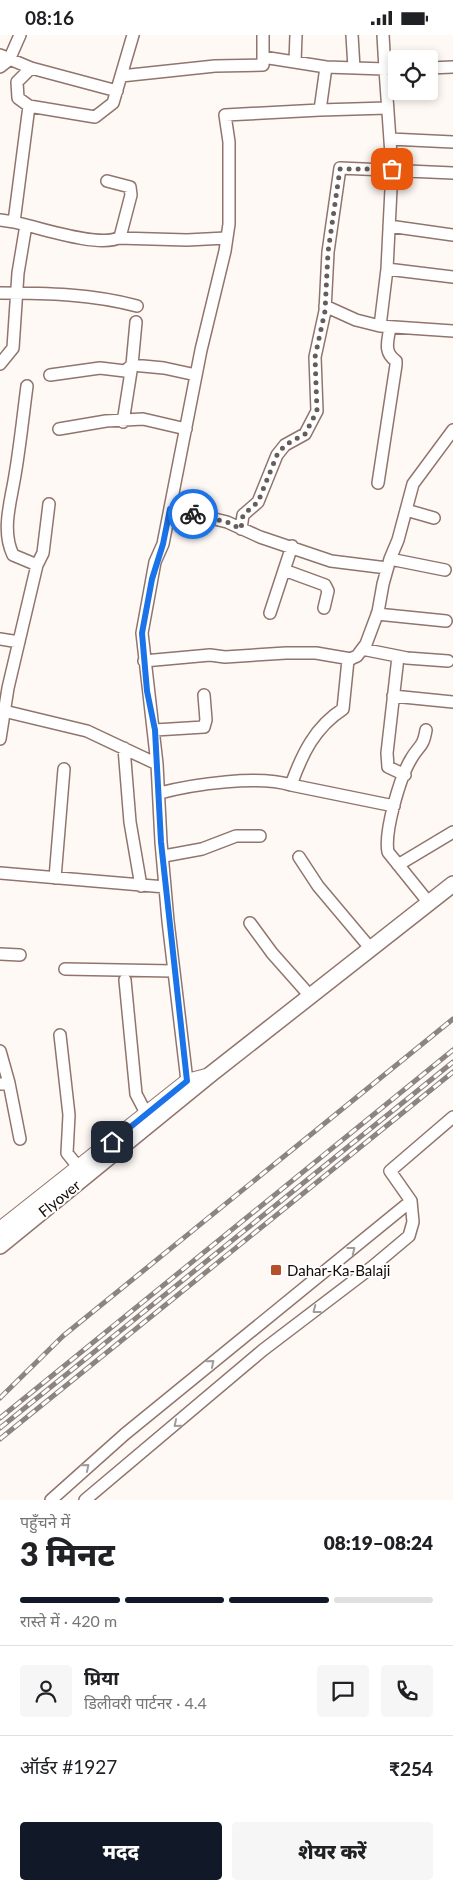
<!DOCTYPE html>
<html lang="hi">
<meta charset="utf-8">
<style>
:root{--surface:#fff;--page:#f6f6f6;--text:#202124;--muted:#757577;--line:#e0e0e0;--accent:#111827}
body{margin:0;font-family:Lato,"Noto Sans Devanagari",sans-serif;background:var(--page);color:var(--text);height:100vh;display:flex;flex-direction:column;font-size:19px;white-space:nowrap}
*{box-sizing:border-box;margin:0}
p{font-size:16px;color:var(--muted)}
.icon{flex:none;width:28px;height:28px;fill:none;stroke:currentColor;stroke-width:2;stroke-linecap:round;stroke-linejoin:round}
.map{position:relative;height:1465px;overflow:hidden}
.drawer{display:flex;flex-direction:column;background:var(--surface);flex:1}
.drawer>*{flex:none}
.controls{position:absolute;left:388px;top:15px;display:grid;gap:10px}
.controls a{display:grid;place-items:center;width:50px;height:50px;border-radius:5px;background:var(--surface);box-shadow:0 2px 8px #0003;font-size:25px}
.pin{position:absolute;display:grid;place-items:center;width:42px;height:42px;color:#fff;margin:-21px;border-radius:10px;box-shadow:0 2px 8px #0006}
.courier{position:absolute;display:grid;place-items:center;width:50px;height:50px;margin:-25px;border:4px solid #1a73e8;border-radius:50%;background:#fff;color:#222;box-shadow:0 1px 6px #0007}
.head em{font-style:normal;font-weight:800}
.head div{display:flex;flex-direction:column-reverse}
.head{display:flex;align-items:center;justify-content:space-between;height:85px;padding:0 20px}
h1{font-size:32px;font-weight:800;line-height:38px}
.bar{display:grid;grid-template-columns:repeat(4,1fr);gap:8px 5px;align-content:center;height:60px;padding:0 20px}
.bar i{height:6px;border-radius:4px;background:var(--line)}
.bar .active{background:var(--accent)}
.bar p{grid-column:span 4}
.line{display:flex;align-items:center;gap:12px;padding:0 20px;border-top:1px solid var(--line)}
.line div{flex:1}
.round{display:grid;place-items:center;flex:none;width:52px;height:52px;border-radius:5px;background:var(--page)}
.primary-button{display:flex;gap:10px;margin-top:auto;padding:10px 20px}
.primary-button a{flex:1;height:58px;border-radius:5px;background:var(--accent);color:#fff;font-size:20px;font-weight:800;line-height:58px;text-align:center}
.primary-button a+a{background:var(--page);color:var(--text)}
.status{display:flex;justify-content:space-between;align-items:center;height:35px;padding:0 25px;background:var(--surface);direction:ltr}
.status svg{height:14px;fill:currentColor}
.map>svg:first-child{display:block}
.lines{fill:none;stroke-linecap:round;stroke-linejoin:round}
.minor-casing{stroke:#91756c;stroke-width:14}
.tertiary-casing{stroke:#91756c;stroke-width:16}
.secondary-casing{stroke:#91756c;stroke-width:18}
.minor{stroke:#fff;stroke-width:11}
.tertiary{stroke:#fff;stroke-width:14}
.secondary{stroke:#fff;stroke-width:15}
.rail-casing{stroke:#8c8481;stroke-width:5}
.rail{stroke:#fff;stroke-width:3;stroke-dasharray:9;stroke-linecap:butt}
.oneway{stroke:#a19d9b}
.done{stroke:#665d5a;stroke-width:5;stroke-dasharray:0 9}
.route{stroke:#1a73e8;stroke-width:6}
.poi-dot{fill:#b74f2b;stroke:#fff;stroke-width:2}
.labels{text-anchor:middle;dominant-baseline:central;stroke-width:4;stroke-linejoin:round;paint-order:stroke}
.street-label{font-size:15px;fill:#130906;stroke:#fff}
.poi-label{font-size:15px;fill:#130906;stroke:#fff;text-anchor:start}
</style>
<div class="status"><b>08:16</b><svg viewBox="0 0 49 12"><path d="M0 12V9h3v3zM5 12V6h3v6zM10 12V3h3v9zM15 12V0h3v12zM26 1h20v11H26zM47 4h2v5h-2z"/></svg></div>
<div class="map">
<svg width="453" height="1465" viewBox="0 0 453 1465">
<rect width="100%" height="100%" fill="#fff9f6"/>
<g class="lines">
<g class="minor-casing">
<path id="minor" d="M263,0V22L326,32L385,34L392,134L387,234L380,291
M352,0L354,33
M383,0L385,34L396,33
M0,20L31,33L117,56
M295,27L296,0
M0,32L9,25L20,0
M326,32L320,75L387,73
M31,33L17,47L18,63L29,71L95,82L113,68L133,0
M429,33L453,32
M121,41L215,31L263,30V22
M390,104L453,107
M0,185L14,187
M26,190C46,195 103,213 120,202L131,160L130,152L107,146
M389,191L453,200
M118,203L187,205L226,203
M387,234L453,242
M0,258C47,258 92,259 137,271
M325,271L356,285L380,291L453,296
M0,329L13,313L18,238L26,190L14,187L29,71
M50,340L100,333L125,336L132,330L136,287
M123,387L132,330L164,333L196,340
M59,394L106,386L143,384L186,394
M378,448L396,330V326C383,317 388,306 390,292
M170,473L227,487L260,502L331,526L387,533
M406,475L434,483
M241,494L243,480L258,467L277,420L285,410L305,399L317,376L315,322L325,276L328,217L340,133L453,138
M390,524L445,535
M37,530L43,518L49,469
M284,535L325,550L328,556L324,573
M270,578L292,511
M377,579L446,586
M0,604L19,607
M362,614L407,623L448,626
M398,622L387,718L388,732L405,740
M144,626L210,620L225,622L286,618H316L351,624
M393,661L453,667
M0,675L87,696L157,729L161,807L168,886L187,1046
M155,695L204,692L206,685L204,660
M426,695C423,713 419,710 411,724C400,742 384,797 388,817L429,868
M0,704L8,653L37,530L13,520C1,495 11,466 15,440C20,411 23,381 27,351
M124,713L130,787L141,851
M157,729L142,598L155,527L163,509L201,315L225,216L229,189V107L225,80L320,75
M291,750L394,771
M160,758C194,749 258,740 291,750C302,719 315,692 343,674L348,625L357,621L366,609L378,577L383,549L390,524L398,505L413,449L453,395
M164,821L202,814L236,801H260
M299,822L318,851L371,914
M398,830L453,797
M0,838L165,852
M55,843L64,734
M250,888L272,918L311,962
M0,919L20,920
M65,934L173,936
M125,945L136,1059L147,1080
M60,1000L69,1080L67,1118L79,1133
M0,1016L9,1048
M0,1049L9,1048L20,1104
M51,1465L125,1399L411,1166
M85,1465L263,1315L372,1232L409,1201L413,1187L411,1166L390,1136L453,1082"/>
</g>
<g class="tertiary-casing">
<path id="tertiary" d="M0,1194L187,1046L210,1040"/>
</g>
<g class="secondary-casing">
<path id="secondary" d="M0,1211L211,1039L453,849"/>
</g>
<use href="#minor" class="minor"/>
<use href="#tertiary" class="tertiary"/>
<use href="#secondary" class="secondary"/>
<g class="rail-casing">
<path id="rail" d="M0,1363L63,1301L453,984
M0,1383L453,1015
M0,1393L453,1027
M0,1404L453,1037"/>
</g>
<use href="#rail" class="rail"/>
</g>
<defs><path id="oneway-chevron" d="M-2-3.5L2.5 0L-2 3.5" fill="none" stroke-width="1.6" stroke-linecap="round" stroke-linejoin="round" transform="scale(1.25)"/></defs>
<g class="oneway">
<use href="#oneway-chevron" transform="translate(352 1215) rotate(-38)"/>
<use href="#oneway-chevron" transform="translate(316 1275) rotate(143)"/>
<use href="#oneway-chevron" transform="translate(211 1328) rotate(-40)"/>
<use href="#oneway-chevron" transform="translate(177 1389) rotate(140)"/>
<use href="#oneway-chevron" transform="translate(86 1432) rotate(-40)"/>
</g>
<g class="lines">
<path class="done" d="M193,479L227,487L241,494L243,480L258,467L277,420L285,410L305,399L317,376L315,322L325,276L328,217L340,134H392"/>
<path class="route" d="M112,1107L187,1046L161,807L155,695L147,656L142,598L152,544L163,509L170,474L193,479"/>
</g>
<rect class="poi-dot" x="270" y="1229" width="12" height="12" rx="2.5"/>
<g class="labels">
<g class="street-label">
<text transform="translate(59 1163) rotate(-39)">Flyover</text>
</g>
<g class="poi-label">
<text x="287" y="1235">Dahar-Ka-Balaji</text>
</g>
</g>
</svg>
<div class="controls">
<a><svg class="icon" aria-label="locate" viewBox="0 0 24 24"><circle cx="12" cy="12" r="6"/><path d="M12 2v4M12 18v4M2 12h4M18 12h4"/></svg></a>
</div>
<div class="pin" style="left:392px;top:134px;background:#ea580c"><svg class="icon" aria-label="bag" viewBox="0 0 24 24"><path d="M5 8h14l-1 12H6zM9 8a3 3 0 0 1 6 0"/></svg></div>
<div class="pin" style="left:112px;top:1107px;background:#1f2937"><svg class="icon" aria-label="home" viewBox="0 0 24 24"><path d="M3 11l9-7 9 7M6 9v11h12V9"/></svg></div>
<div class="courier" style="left:193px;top:479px"><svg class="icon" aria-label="bike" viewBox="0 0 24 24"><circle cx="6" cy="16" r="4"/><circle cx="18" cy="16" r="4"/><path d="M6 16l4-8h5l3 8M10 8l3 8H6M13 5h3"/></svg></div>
</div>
<section class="drawer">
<div class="head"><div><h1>3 मिनट</h1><p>पहुँचने में</p></div><em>08:19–08:24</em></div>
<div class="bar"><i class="active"></i><i class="active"></i><i class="active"></i><i></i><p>रास्ते में · 420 m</p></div>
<div class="line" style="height:90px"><a class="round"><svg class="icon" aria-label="person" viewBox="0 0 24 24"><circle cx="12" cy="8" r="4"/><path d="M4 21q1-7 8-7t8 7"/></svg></a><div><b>प्रिया</b><p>डिलीवरी पार्टनर · 4.4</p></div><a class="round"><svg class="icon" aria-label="chat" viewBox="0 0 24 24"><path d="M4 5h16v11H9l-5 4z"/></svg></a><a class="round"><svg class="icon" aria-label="phone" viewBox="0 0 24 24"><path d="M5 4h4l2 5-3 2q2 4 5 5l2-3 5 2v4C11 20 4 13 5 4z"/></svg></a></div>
<div class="line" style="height:65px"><div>ऑर्डर #1927</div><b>₹254</b></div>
<div class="primary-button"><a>मदद</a><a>शेयर करें</a></div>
</section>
